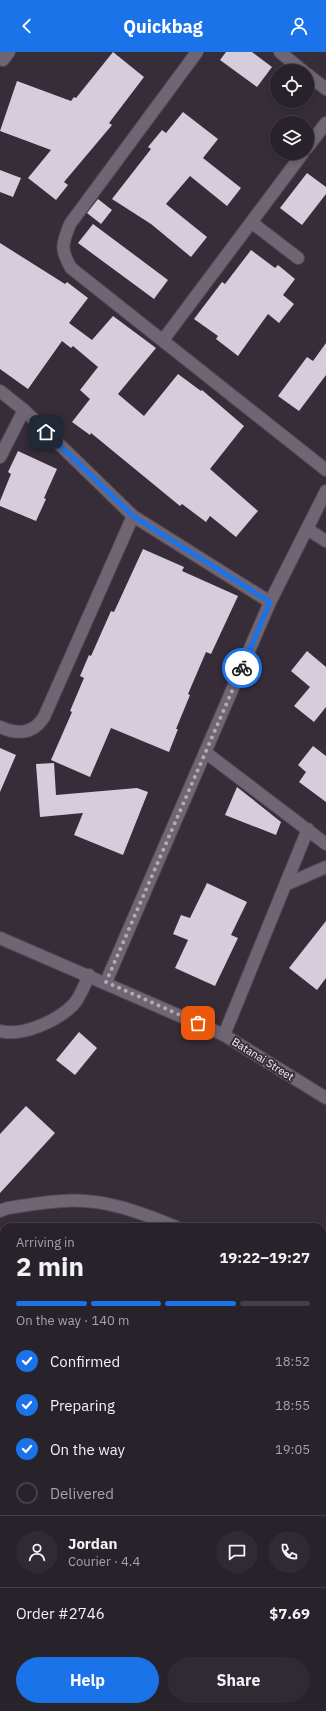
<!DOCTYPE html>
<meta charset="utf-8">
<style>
:root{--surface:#28222b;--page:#302a33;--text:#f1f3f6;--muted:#a5a4a9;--line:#443f47;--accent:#1a73e8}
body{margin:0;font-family:"IBM Plex Sans",sans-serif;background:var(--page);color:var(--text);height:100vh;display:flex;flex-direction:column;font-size:15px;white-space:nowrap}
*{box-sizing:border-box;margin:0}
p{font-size:13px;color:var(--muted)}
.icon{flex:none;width:22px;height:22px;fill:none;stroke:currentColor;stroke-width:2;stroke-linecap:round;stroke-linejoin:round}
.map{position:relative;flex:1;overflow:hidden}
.details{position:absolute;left:0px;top:1171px;width:326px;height:488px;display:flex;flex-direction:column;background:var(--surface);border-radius:12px 12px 0 0;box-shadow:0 2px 6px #0003,0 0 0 1px var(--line)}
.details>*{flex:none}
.buttons{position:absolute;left:270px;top:12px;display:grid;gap:8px}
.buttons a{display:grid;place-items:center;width:44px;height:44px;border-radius:50%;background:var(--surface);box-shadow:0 2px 6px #0003,0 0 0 1px var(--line);font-size:20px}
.pin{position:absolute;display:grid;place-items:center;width:34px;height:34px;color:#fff;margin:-17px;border-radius:8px;box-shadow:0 2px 6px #0006}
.courier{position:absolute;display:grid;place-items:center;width:40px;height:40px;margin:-20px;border:3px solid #1a73e8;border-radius:50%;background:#fff;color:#222;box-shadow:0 1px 5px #0007}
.overview em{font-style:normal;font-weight:700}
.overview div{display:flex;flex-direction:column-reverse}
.overview{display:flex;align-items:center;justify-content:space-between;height:68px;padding:0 16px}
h1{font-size:26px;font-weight:700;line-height:30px}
.bar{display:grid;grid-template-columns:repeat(4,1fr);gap:6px 4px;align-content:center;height:48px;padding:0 16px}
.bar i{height:5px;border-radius:3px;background:var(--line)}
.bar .selected{background:var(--accent)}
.bar p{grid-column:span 4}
.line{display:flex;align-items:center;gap:10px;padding:0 16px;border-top:1px solid var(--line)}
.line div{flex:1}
.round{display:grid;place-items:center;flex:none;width:42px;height:42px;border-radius:21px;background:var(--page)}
ol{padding:0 16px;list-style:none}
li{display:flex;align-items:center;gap:12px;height:44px}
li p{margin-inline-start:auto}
li .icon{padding:4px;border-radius:50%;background:var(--accent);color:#fff;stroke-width:4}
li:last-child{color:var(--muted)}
li i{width:22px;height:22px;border:2px solid var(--line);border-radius:50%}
.action{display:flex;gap:8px;margin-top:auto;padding:8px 16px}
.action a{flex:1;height:46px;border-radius:24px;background:var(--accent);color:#fff;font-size:16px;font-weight:700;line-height:46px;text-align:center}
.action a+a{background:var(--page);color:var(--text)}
header{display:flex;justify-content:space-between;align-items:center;height:52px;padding:0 16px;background:var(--accent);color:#fff;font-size:18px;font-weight:700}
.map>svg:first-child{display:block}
.building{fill:#d6ccdb}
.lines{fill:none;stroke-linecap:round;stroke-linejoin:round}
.minor-casing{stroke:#514954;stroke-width:14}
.minor{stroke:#706673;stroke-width:12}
.done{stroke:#b2abb4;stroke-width:4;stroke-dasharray:0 7.2}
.route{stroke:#1a73e8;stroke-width:5}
.labels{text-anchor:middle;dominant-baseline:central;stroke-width:4;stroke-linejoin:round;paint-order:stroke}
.street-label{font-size:11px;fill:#f5eff7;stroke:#362d39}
</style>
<header><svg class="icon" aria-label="back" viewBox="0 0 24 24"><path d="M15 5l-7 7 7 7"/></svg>Quickbag<svg class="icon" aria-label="person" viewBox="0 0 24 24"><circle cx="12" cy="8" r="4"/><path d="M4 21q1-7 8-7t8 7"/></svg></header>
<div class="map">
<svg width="326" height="1659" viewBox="0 0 326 1659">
<rect width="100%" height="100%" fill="#362d39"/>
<path class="building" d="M113,0L144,25L109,71L112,73L64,130L68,133L56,148L28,126L51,98L0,79L17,29L71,49L74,45L76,46Z
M226,0H252L272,15L257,35L220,8Z
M183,60L218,87L203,106L241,136L227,154L190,124L166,152L207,185L191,205L151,172L112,147L151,97L148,95L162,78L166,81Z
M0,118L21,126L13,145L0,140Z
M307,121L326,135V142L302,173L280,156Z
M98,147L112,158L101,172L87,161Z
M93,172L168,228L154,247L78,191Z
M0,191L65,232L67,230L88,246L69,271L92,288L113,264L156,296L118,342L144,364L178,322L201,339L202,338L244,374L210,417L258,459L236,485L210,464L206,470L182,452L180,454L91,381L90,383L72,370L90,347L80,338L98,315L73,294L71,296L62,289L28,337L0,317Z
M251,198L275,216L278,213L295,227L283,243L294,252L279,271L268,262L238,304L216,287L218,284L194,267L222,230L225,232Z
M326,291V323L299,359L278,344L307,305L313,309Z
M18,399L57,417L44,446L46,447L36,469L0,454V449L11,422L8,420Z
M143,497L184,515L182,519L238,544L211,602L206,600L188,642L190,643L176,677H178L169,700L111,676L90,725L51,708L72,660L70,659L84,626L80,624L89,603L91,604L111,559L114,560Z
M307,599L326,615V655L314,670L294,654L310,635L291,619Z
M313,694L326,704V750L299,730L306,720L298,713Z
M0,696L16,703L0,740Z
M54,711L56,743L137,736L148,740L123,803L74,783L83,761L40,765L36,712Z
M237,735L281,770L276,783L225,763Z
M207,831L247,850L231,883L238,886L215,934L175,916L188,888L173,882L181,863L190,866Z
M326,869V926L317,938L289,916Z
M79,980L97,996L75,1023L56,1008Z
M26,1054L55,1081L0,1141V1082Z"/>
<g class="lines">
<g class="minor-casing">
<path id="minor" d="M197,0L70,172C62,192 60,197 71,216L326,418
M280,0L303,19
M0,6L3,8L9,0
M307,22L326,37
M307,96L326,71
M251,170L298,206
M163,288L303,101
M0,339L24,358L133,464L270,550
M0,405L24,358
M307,477L326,489
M0,675C18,683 33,682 44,665L133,464
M205,700L326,792
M285,833L326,815
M0,886L224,983L326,1046
M106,930L270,550L326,439
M0,979C22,985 57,969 73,953C80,946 85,932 89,923
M224,983L308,777
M0,1159L8,1156C27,1153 45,1150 63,1149C103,1146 140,1160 176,1175
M322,1257L326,1259"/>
</g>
<use href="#minor" class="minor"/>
</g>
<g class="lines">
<path class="done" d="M198,971L106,930L242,616"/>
<path class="route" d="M46,380L133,464L270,550L242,616"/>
</g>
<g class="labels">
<g class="street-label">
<text transform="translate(263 1007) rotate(32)">Batanai Street</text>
</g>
</g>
</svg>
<div class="buttons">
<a><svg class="icon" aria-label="locate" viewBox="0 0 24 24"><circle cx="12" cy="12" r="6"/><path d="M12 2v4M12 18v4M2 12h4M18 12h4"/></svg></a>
<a><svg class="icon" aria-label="layers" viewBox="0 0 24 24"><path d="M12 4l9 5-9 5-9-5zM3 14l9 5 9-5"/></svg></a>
</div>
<div class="pin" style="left:198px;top:971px;background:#ea580c"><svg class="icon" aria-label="bag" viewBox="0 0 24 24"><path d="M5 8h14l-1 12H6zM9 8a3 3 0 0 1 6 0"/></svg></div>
<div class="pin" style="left:46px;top:380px;background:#1f2937"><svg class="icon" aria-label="home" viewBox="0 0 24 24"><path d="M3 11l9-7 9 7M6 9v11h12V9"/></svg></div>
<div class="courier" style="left:242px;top:616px"><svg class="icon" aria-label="bike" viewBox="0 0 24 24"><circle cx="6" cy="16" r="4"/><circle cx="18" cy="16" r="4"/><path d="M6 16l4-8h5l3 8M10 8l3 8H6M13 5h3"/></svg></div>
<section class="details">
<div class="overview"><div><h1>2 min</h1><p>Arriving in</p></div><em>19:22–19:27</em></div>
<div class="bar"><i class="selected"></i><i class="selected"></i><i class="selected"></i><i></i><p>On the way · 140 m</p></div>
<ol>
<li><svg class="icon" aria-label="check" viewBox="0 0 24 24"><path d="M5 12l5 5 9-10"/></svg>Confirmed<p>18:52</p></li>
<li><svg class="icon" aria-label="check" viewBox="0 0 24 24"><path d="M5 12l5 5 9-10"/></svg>Preparing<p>18:55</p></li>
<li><svg class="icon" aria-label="check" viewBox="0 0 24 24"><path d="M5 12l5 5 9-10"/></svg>On the way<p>19:05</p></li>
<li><i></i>Delivered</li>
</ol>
<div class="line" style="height:72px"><a class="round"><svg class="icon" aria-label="person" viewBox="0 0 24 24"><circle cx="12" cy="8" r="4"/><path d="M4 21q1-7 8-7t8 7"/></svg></a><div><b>Jordan</b><p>Courier · 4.4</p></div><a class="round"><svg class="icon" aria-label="chat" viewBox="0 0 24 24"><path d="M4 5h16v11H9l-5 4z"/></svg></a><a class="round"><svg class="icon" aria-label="phone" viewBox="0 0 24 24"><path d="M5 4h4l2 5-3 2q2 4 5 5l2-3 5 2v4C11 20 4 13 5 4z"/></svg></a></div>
<div class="line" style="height:52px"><div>Order #2746</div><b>$7.69</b></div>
<div class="action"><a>Help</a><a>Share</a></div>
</section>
</div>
